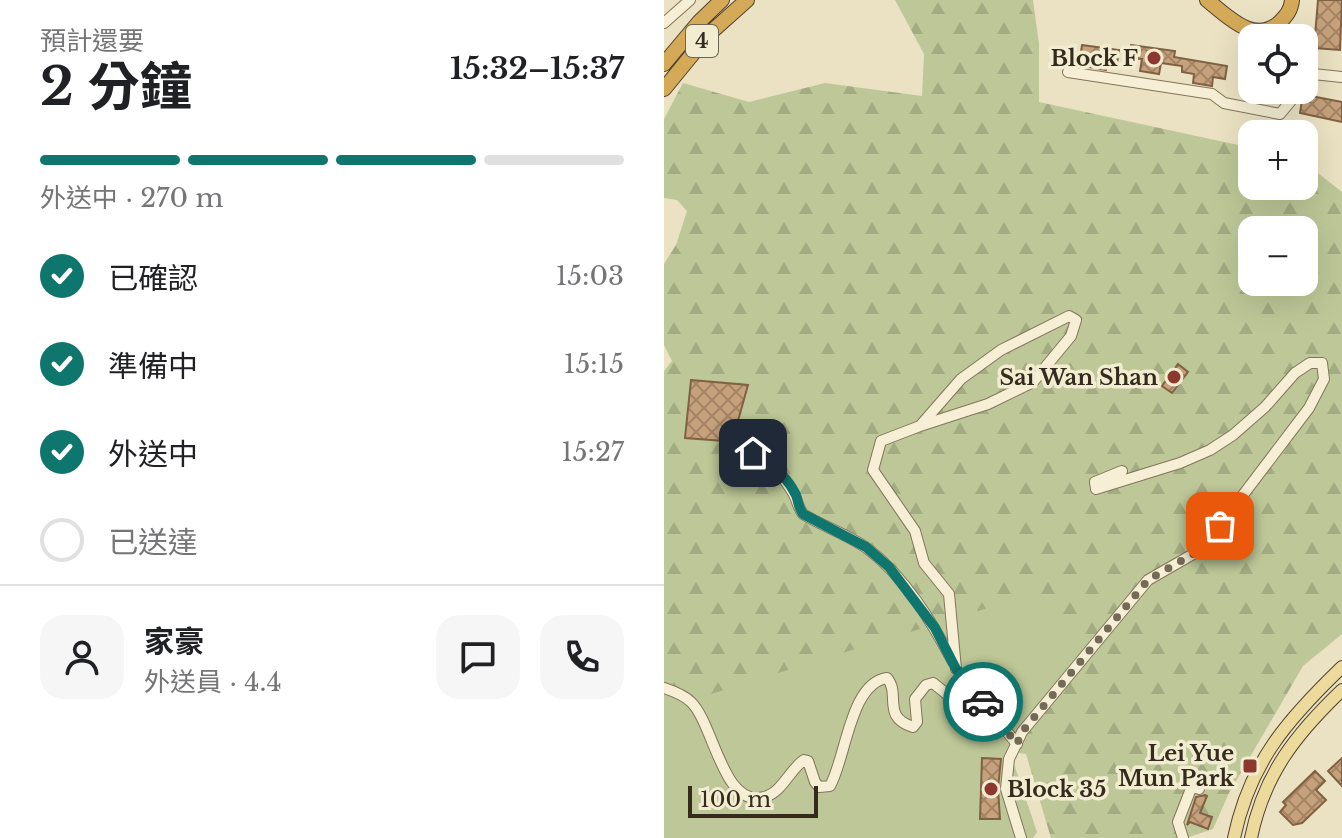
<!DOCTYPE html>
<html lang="zh-TW">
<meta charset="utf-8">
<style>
:root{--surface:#fff;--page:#f6f6f6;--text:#202124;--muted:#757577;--line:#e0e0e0;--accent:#0f766e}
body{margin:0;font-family:"Libre Baskerville","Noto Sans TC",serif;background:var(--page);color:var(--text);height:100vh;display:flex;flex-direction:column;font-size:30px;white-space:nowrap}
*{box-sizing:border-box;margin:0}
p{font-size:26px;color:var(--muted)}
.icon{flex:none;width:44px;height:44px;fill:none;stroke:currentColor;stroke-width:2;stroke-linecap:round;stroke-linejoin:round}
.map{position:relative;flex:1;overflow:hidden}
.details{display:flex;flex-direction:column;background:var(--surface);width:664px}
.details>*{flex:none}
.fabs{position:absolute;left:574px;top:24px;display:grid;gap:16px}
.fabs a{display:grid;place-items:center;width:80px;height:80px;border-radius:16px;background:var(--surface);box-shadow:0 8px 32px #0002;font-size:40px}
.scale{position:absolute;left:24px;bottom:20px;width:130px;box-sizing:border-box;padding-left:8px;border:4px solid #342b1e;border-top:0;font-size:22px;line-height:28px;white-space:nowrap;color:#342b1e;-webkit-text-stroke:6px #f2ecd1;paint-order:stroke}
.pin{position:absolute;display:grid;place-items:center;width:68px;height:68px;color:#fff;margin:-34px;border-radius:16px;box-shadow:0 4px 12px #0006}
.courier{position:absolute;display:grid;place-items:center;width:80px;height:80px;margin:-40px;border:6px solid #0f766e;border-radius:50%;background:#fff;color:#222;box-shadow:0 2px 10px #0007}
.summary em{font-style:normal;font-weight:700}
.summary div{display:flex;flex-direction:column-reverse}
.summary{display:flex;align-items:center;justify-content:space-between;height:136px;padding:0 40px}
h1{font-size:52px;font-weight:700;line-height:60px}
.bar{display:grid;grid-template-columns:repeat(4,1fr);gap:12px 8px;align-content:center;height:96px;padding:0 40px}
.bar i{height:10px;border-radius:6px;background:var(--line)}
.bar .on{background:var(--accent)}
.bar p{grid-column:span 4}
.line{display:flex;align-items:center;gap:20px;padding:0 40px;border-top:2px solid var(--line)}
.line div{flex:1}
.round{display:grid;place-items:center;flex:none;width:84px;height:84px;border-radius:24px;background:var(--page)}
ol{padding:0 40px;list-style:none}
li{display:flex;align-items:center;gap:24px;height:88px}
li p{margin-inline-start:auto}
li .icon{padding:8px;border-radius:50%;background:var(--accent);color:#fff;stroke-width:4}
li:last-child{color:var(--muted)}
li i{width:44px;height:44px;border:4px solid var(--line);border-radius:50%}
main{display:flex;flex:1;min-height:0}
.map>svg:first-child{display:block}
.forest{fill:url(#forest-firs);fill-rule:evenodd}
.park{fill:#bdc797}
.building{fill:url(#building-cross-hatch);stroke:#806142;stroke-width:2}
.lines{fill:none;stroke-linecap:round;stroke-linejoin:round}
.minor-casing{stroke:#83745b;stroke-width:12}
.major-casing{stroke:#51422f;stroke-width:14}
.highway-casing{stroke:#51422f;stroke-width:16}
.minor{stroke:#f6efd5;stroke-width:10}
.major{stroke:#ebda9c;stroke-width:12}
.highway{stroke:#d4aa58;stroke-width:14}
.done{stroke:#746b57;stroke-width:8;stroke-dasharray:0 14.4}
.route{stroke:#0f766e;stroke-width:10}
.poi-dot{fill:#8d382f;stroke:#f2ecd1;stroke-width:3}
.labels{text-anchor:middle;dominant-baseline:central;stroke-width:7;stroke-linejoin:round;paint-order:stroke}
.shield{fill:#f2ecd1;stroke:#6d6554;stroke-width:2}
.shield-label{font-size:20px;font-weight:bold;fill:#342b1e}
.poi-label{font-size:22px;font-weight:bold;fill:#342b1e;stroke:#f2ecd1;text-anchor:end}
</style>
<main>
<section class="details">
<div class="summary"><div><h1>2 分鐘</h1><p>預計還要</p></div><em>15:32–15:37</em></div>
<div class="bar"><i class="on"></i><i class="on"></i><i class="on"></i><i></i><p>外送中 · 270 m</p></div>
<ol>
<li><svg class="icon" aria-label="check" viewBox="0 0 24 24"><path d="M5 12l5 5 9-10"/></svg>已確認<p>15:03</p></li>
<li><svg class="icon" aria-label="check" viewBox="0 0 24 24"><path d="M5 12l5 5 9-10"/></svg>準備中<p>15:15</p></li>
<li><svg class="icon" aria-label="check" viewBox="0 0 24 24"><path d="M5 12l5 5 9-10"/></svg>外送中<p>15:27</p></li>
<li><i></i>已送達</li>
</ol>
<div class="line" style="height:144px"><a class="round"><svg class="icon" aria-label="person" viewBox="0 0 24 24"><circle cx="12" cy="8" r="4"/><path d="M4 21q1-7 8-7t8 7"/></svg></a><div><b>家豪</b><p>外送員 · 4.4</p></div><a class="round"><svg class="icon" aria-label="chat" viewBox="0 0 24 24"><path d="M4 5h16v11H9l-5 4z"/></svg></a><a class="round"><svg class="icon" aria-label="phone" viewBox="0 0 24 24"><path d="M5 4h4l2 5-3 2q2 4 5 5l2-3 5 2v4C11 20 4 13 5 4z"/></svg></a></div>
</section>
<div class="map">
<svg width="678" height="838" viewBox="0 0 678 838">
<defs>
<pattern id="forest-firs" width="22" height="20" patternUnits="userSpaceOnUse" patternTransform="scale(2)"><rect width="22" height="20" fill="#bdc797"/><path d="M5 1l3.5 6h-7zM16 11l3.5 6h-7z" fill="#a3ab82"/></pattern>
<pattern id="building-cross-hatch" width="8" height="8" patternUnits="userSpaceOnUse" patternTransform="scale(2)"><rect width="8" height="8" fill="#c6a17b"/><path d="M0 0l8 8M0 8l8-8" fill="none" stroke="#a28364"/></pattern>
</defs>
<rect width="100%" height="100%" fill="#eae2c2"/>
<path class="forest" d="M231,0H369L375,44V102L588,148V186H640V162L678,192V634L639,666L565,793L549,829L522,838H387L362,754L313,748L0,838V371L8,361L0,345V264L12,245L23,211L13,200L0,198V119L19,83L85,102L161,83L258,96L260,54ZM588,230H640V282H588Z"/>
<path class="park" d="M375,592L385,613L420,644L349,734L347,755L373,832L369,838H0V692L21,702Z"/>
<path class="building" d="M654,0H678L676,50L650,48Z
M418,45L455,50L453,64L443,62L442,70L425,67L426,59L416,58Z
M467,45L511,51L510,57L563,66L561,79L549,77L548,86L529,83L530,74L518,72V66L497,63L495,74L476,71L478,59L465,58Z
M642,95L678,102V122L636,113L638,100Z
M514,364L524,372L508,393L498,386Z
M27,380L84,385L70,435L63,436L60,441L21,438Z
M318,758L337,759L334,788L336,819H316Z
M678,758V786L664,771Z
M651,771L661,781L652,790L662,800L638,823L629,825L616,812L622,805L619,802Z
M541,795L543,796L536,813L548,817L544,829L526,822L523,825L532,797Z"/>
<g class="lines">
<g class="minor-casing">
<path id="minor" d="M0,23L26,0
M404,72L548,94L560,103L616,114L636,90
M640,85L649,74L678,77
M256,426L324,404L369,382L407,336L412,320L405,316L337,350L297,379L256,426L217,441L209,470L251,531L260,563L285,594L292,669
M68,442C98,458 109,461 128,491C133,498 133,506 139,514C160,527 185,535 204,549C241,577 268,622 289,662
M297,676L353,744
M0,688C9,691 20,695 27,702C50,724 59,809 100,797C118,793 126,769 140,760L144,761L151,782L155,787L166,786C182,758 186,683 223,678C237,694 217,717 249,727L253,722L251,699L262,685L269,683L289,699L296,697L298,677
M357,838L342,789L345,759L358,732L484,580L538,549L645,408L660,379L658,363H646L631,373L601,407L569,435L546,450L516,463L432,489L431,482L458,471
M519,838L514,822L528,786L535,789"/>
</g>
<g class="major-casing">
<path id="major" d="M570,838C586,762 623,720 678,667
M587,838C600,774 632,734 678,690"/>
</g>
<g class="highway-casing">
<path id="highway" d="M543,0C563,16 591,46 616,22C623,15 627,10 628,0
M0,64L35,22L58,0
M0,89L45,34L83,0"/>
</g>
<use href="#minor" class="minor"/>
<use href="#major" class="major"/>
<use href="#highway" class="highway"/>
</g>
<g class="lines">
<path class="done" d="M319,702L353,744L358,732L484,580L538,549L556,526"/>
<path class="route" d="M89,453C107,463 123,476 132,495C135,503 134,507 139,514L202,547L225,567L271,628L292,669L319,702"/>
</g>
<g class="poi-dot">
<circle cx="490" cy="58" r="8"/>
<circle cx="510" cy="377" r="8"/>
<rect x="578" y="758" width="16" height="16" rx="4"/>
<circle cx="327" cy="789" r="8"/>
</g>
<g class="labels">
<rect class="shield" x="22" y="25" width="32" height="32" rx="6"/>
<g class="shield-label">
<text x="38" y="41">4</text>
</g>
<g class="poi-label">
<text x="474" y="58">Block F</text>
<text x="494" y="377">Sai Wan Shan</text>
<text x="570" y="753">Lei Yue<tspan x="570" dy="25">Mun Park</tspan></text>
<text x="343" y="789" text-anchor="start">Block 35</text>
</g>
</g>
</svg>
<div class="fabs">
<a><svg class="icon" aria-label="locate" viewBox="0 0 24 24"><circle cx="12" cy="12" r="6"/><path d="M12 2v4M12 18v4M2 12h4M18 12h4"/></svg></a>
<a>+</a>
<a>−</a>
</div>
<div class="scale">100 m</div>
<div class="pin" style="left:556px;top:526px;background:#ea580c"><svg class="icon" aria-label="bag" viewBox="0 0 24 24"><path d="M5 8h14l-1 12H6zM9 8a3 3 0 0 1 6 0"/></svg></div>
<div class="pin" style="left:89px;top:453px;background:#1f2937"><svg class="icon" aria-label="home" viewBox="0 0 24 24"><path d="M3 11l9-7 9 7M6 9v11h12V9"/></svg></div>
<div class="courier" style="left:319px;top:702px"><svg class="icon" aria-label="car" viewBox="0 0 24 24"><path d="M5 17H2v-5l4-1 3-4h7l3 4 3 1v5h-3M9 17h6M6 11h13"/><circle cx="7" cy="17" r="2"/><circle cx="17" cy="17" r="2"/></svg></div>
</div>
</main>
